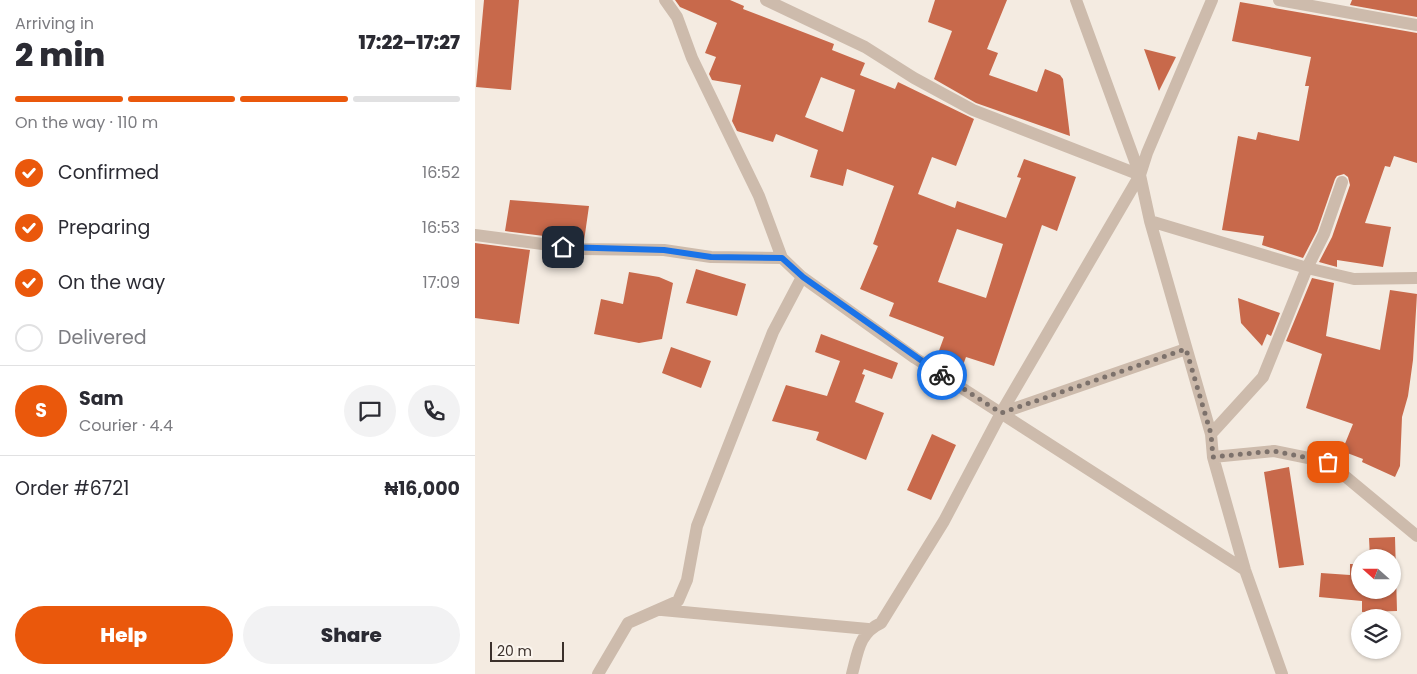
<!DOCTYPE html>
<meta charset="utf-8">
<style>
:root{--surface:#fff;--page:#f2f2f3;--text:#2b2b33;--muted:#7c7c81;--line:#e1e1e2;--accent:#ea580c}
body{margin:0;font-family:Poppins,sans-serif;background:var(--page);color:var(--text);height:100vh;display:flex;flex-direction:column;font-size:19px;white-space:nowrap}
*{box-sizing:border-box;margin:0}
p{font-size:16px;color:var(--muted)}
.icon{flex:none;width:28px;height:28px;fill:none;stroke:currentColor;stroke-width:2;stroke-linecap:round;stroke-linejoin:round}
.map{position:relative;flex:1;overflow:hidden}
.details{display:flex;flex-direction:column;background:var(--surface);width:475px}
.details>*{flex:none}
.needle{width:32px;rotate:291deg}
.fabs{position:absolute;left:876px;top:549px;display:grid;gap:10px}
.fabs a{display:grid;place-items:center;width:50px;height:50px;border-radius:50%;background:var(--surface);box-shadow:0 1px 4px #0004;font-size:25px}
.scale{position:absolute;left:15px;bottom:12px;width:74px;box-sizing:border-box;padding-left:5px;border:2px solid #3b302b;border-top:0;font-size:14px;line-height:18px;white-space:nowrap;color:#3b302b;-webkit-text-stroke:4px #fbf5ee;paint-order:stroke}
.pin{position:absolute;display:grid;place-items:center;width:42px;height:42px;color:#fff;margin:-21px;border-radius:10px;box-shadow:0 2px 8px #0006}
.courier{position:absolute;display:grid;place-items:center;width:50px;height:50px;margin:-25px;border:4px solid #1a73e8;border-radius:50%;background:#fff;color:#222;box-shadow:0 1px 6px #0007}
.overview em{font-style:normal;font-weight:800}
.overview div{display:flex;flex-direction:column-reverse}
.overview{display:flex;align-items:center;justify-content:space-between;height:85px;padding:0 15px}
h1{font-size:32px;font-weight:800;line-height:38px}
.bar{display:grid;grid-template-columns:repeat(4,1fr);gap:8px 5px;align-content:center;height:60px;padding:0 15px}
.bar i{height:6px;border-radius:4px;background:var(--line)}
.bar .selected{background:var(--accent)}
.bar p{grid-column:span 4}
.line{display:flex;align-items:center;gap:12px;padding:0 15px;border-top:1px solid var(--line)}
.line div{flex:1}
.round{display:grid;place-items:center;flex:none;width:52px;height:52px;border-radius:26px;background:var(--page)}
ol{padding:0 15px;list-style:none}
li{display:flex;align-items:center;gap:15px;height:55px}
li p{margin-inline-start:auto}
li .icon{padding:5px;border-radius:50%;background:var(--accent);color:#fff;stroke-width:4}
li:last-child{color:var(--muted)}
li i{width:28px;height:28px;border:2px solid var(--line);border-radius:50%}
.primary-button{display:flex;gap:10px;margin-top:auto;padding:10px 15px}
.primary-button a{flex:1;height:58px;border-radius:30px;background:var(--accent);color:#fff;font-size:20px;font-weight:800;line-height:58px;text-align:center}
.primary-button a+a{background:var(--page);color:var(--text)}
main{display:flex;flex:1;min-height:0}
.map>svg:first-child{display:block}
.building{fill:#c8694b;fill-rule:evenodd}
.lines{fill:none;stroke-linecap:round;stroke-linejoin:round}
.street{stroke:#cdbbac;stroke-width:12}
.done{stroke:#7c716b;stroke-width:5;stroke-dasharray:0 9}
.route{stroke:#1a73e8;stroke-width:6}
</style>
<main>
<section class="details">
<div class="overview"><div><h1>2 min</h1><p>Arriving in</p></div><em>17:22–17:27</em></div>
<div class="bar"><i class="selected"></i><i class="selected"></i><i class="selected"></i><i></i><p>On the way · 110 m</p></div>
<ol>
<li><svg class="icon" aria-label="check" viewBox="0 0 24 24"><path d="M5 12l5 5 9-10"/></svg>Confirmed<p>16:52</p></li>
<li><svg class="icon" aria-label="check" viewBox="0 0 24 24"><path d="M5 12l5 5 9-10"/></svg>Preparing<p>16:53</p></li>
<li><svg class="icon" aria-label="check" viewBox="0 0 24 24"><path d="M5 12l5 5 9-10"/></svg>On the way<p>17:09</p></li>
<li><i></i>Delivered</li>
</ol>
<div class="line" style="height:90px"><b class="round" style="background:var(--accent);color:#fff">S</b><div><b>Sam</b><p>Courier · 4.4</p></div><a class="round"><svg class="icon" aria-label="chat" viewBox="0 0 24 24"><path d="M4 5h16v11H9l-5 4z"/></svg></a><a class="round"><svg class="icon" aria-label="phone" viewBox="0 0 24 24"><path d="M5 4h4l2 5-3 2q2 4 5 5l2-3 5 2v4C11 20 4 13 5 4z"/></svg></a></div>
<div class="line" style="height:65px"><div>Order #6721</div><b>₦16,000</b></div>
<div class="primary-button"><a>Help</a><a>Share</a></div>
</section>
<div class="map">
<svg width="942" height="674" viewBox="0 0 942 674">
<rect width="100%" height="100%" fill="#f4ebe1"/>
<path class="building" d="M9,0H44L36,90L1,87Z
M200,0H255L269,6L268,9L359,44L357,50L390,63L385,75L420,89L423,82L499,119L481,166L457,157L443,194L480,208L482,201L531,218L546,178L542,177L549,159L601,177L582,231L567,225L519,366L491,357L488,365L462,356L469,337L414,316L419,303L385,289L403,246L398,244L419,186L372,169L368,186L335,177L343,150L301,134L298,142L262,131L257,121L266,85L237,80L234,74L241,57L230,53L242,23L205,7ZM346,77L380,90L368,132L330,117ZM482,229L528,244L511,298L463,282Z
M460,0H532L512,49L523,53L514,75L562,92L570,69L585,75L588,79L595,136L501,103L459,79L477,31L453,22Z
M877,0H942V17L875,5Z
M765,2L942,33V163L919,156L915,167L910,166L890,223L916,227L908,267L862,260V267L844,262L857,237L875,185L873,177L869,174L862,176L860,179L842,231L828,258L787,245L789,236L747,230L763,136L781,140L783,132L824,141L834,86H830L836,57L757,41Z
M669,49L701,57L684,91Z
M35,200L114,206L109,241L30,231Z
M0,243L55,250L44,324L0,318Z
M221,269L271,284L262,316L211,303Z
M154,272L184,277L198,283L187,339L164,343L119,334L126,299L148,304Z
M837,278L859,283L851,336L905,350L915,290L942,294L938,360L933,396L927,417L925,466L920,477L887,462L888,459L867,451L878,424L831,408L847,354L811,341Z
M763,298L805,313L796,336L792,334L787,346L766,323Z
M346,334L423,363L417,379L389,369L387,374L390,375L380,402L409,413L391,460L341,440L344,432L297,421L311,385L352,396L365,361L340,352Z
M196,347L236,361L226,388L187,373Z
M457,434L481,445L456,500L432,490Z
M814,467L829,565L804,568L789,472Z
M920,537L922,611L887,612V601L844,597L846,573L875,575V564H885V590H918V558H895L894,538Z"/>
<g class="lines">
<path class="street" d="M190,0L202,17L217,58L284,196L307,258L327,277L440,358L770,570
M291,0L390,47L439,78L498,110L665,175
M601,0L665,175L675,221L736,434L738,457L770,570L807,674
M804,0L942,25
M675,221L832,268L879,279L942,278
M0,235L105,249L189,250L236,257L307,258
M526,413L711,349
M736,434L788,377L832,268L849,234L867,182
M738,457L799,451L853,462L942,536
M187,610L393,629
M123,674L153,623L203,601L212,580L222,526L298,332L327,277
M377,674C383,652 384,633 406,623L469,521L526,413L665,175L672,153L737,0"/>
</g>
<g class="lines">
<path class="done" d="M467,375L526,413L711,349L736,434L738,457L799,451L853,462"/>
<path class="route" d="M88,247L189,250L236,257L307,258L328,277L467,375"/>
</g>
</svg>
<div class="fabs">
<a><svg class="needle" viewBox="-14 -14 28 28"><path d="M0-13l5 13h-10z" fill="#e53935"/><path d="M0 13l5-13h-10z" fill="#7c7c81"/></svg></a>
<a><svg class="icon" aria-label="layers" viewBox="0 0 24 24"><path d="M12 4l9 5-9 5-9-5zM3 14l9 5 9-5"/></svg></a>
</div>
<div class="scale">20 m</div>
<div class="pin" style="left:853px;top:462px;background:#ea580c"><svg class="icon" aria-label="bag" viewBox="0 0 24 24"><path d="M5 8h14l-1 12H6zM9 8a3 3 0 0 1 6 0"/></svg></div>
<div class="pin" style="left:88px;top:247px;background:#1f2937"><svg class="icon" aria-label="home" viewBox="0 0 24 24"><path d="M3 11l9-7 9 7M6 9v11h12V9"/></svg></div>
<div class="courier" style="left:467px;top:375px"><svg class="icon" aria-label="bike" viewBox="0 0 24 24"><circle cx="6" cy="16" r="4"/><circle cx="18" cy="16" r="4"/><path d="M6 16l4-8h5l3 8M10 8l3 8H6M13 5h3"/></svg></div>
</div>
</main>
